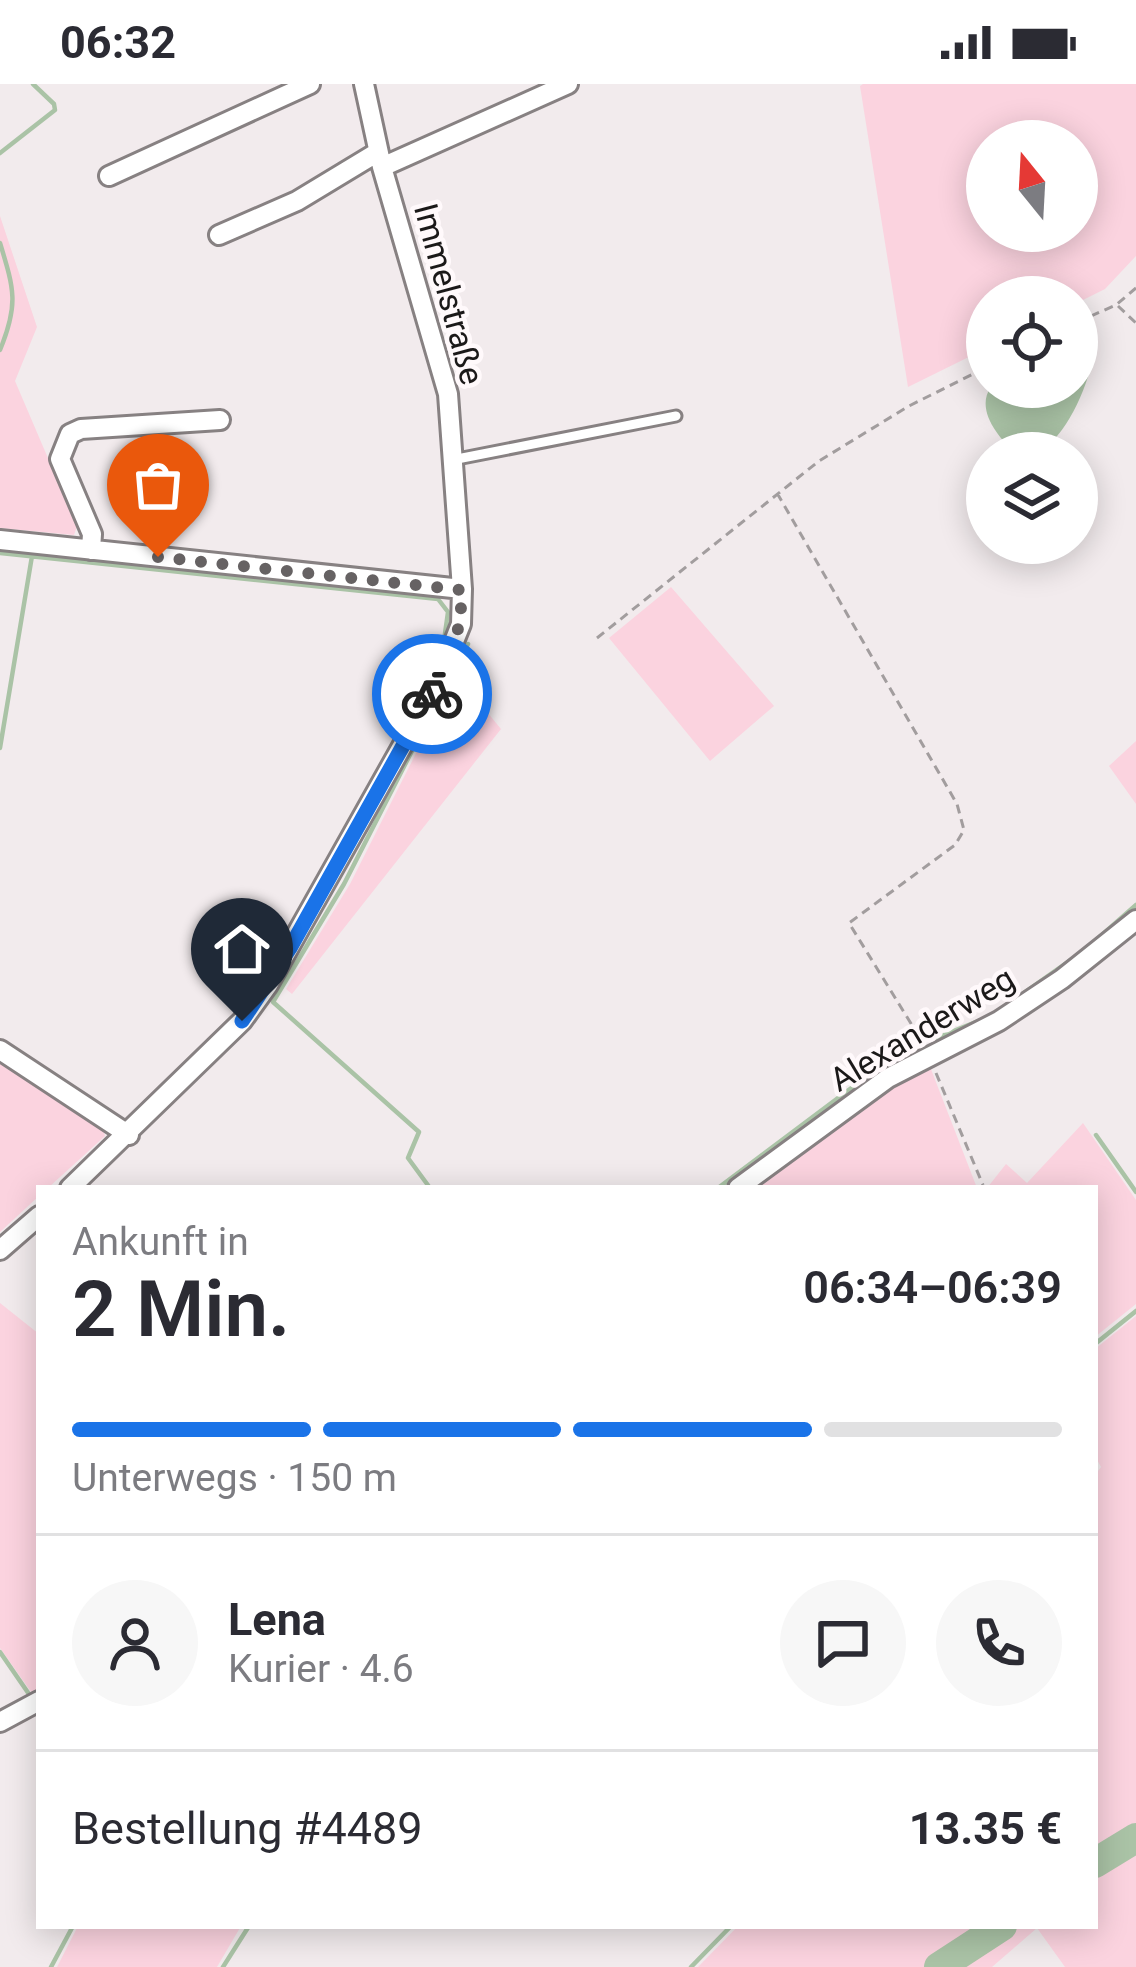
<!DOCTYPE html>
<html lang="de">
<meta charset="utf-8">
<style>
:root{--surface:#fff;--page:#f7f7f7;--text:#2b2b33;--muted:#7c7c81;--line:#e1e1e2;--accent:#1a73e8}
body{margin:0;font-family:Roboto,sans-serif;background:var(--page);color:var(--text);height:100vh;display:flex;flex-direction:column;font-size:45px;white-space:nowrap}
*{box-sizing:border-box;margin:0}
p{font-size:39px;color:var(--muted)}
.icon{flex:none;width:66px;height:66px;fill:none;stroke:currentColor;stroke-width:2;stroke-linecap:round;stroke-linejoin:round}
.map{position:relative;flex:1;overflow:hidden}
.panel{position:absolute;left:36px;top:1101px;width:1062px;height:744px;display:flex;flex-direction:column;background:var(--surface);border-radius:0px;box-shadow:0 6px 30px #0003}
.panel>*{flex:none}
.needle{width:78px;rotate:342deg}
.tools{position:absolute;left:966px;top:36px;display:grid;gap:24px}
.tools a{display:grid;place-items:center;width:132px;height:132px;border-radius:50%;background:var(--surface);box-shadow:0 6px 30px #0003;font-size:60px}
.pin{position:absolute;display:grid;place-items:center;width:102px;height:102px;color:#fff;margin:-123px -51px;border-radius:50% 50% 50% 0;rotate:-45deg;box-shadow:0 0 12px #0007}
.pin .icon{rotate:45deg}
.courier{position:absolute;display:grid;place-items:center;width:120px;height:120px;margin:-60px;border:9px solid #1a73e8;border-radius:50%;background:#fff;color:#222;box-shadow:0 3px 15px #0007}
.overview em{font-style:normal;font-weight:600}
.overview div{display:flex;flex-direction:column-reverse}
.overview{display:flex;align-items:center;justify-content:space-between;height:204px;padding:0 36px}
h1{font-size:78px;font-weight:600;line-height:90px}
.bar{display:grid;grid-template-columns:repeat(4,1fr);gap:18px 12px;align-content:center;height:144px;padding:0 36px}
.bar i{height:15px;border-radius:9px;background:var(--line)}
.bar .selected{background:var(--accent)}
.bar p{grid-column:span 4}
.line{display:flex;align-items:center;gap:30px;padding:0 36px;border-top:3px solid var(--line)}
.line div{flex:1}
.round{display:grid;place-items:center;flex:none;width:126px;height:126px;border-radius:63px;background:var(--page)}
.status{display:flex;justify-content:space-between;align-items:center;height:84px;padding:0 60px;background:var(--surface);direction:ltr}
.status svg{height:33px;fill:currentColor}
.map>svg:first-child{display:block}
.green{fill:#fbd3df;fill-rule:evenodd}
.water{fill:#aac3a6}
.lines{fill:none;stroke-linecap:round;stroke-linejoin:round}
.stream{stroke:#aac3a6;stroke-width:4.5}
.river{stroke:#aac3a6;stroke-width:30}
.lane-casing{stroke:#878182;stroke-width:15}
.street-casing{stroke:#878182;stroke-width:24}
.path{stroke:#a29d9e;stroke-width:3;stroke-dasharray:9 6;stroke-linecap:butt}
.lane{stroke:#fff;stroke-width:9}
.street{stroke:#fff;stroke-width:18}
.done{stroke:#666263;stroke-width:12;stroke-dasharray:0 21.6}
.route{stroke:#1a73e8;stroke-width:15}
.labels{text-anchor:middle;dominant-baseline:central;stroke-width:9;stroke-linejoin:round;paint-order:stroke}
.street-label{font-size:33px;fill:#1b1919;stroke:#fff9fb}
</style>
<div class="status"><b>06:32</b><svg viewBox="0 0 49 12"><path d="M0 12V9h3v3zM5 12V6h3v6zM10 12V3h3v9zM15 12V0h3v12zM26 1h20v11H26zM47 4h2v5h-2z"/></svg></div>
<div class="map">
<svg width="1136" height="1883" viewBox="0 0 1136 1883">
<rect width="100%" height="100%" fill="#f2ebed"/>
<path class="green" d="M863,0H1136V172L1105,205L1077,219V213H987V264L908,303L860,2ZM987,57H1077V147H987Z
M0,132L37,243L15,297L77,442L74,451L0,444Z
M671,503L774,622L710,677L609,554Z
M456,590L501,645L292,910L286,905L350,800Z
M1136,657V720L1109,682Z
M0,975L101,1038L105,1052L48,1104H39V1112L0,1148Z
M929,980L977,1104H747L890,999Z
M1083,1039L1136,1116V1220L1095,1253V1104H987L1006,1080L1027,1099Z
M0,1219L39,1250V1610L34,1612L0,1564Z
M1136,1232V1883H1065L1037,1844L992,1883H698L738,1842H1095V1391L1101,1383L1095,1372V1265Z
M78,1842H241L217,1883H57Z"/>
<path class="water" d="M1077,260L1093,270C1091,295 1068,349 1045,363C1036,369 1027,368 1016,369C998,354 975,325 991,303H1077Z"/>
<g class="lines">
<path class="stream" d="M0,69L55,26L54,20L33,0
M0,159C14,205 19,220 0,266
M0,469L438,515L448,528L443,564
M447,599L468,560
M0,664L32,472
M1095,857L1136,821
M936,954L991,932L1072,875
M1096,1051L1136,1108
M430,1104L408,1074L419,1048L273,918L344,800L439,614
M718,1104L910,960
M1095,1260L1136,1227
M0,1568L31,1613
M51,1883L73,1842
M223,1883L249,1842
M691,1883L731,1842"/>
<path class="river" d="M1095,1779L1136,1754
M939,1883L1002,1842"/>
<g class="lane-casing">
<path id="lane" d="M452,376L676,332"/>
</g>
<g class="street-casing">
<path id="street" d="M382,83L568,0
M109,92L310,0
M219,151L297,117L378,68
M0,456L462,505
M91,466L92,450L60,375L70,350L81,345L220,336
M0,966L129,1051
M70,1104L242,937L268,901L437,600L461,540L462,505L448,310L382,83L364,0
M738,1104L888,994L999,937L1062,895L1136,836
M0,1166L39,1132
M0,1638L39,1617"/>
</g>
<path class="path" d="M1118,222L1136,239
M1077,238L1116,221L1136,204
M777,409L957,720L964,746L955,761L849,839L923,959
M597,554L819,377L909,322L987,283
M936,989L983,1101"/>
<use href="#lane" class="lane"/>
<use href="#street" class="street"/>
</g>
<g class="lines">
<path class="done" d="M158,473L462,506L460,540L432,610"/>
<path class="route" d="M242,937L290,864L432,610"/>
</g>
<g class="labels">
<g class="street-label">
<text transform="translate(449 210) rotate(75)">Immelstraße</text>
<text transform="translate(922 945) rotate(-31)">Alexanderweg</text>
</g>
</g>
</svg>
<div class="tools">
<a><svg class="needle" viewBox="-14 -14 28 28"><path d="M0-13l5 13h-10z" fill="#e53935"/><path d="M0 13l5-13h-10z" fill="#7c7c81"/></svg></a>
<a><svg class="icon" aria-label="locate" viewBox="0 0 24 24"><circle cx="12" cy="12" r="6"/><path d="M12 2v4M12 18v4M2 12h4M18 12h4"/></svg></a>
<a><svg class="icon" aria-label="layers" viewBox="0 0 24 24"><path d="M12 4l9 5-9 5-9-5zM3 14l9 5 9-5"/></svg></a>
</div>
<div class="pin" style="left:158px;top:473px;background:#ea580c"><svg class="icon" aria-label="bag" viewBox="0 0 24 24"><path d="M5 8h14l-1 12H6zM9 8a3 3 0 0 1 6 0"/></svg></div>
<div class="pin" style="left:242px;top:937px;background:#1f2937"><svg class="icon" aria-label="home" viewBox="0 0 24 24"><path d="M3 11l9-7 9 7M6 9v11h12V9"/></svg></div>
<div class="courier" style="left:432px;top:610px"><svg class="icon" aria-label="bike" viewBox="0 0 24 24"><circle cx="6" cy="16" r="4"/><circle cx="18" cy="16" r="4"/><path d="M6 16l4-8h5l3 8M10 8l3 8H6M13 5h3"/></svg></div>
<section class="panel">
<div class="overview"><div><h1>2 Min.</h1><p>Ankunft in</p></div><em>06:34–06:39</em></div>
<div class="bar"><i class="selected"></i><i class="selected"></i><i class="selected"></i><i></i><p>Unterwegs · 150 m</p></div>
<div class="line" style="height:216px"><a class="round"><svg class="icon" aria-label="person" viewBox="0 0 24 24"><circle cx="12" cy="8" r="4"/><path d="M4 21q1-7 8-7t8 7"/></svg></a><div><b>Lena</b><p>Kurier · 4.6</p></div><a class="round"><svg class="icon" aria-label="chat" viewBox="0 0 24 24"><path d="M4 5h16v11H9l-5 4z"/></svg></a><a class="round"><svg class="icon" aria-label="phone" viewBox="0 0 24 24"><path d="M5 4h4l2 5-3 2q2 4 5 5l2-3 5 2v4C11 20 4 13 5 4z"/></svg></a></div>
<div class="line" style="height:156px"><div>Bestellung #4489</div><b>13.35 €</b></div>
</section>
</div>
